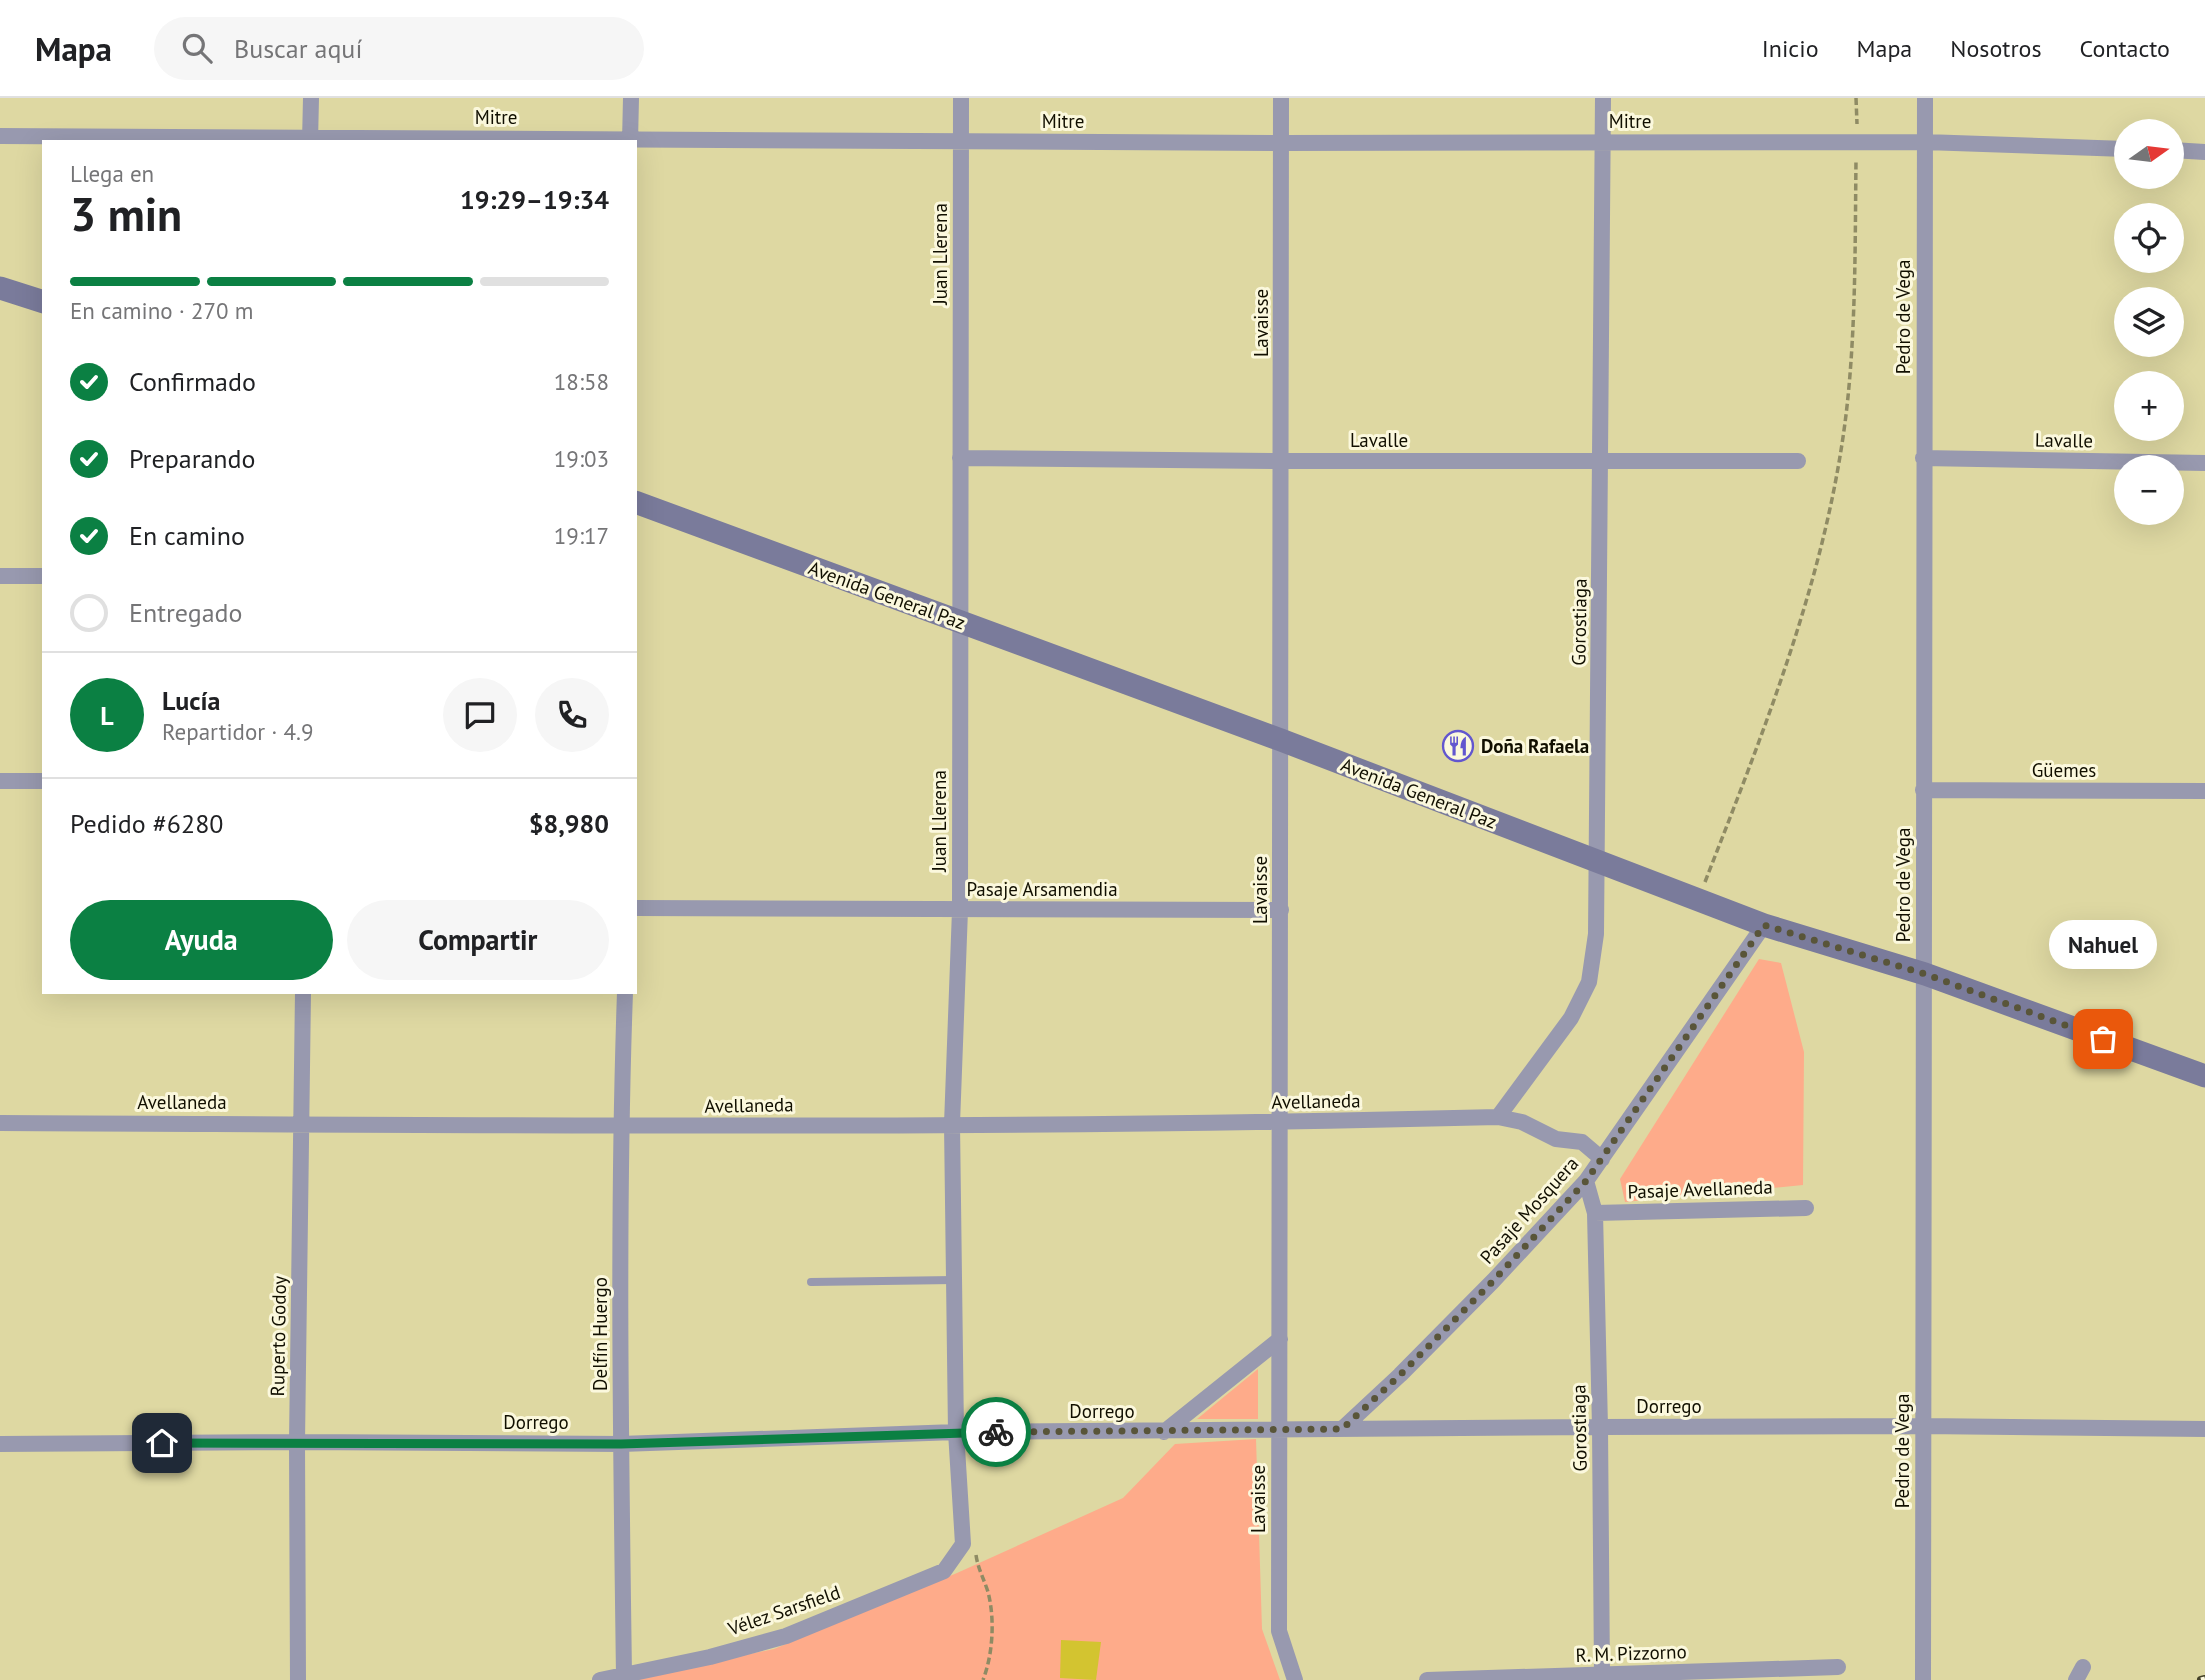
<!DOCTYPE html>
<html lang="es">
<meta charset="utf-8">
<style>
:root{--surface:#fff;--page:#f6f6f6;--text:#202124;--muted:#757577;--line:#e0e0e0;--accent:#0b8043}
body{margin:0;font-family:"PT Sans",sans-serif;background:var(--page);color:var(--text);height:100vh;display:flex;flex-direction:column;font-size:26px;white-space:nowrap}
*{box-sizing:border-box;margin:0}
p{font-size:23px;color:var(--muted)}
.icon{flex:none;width:38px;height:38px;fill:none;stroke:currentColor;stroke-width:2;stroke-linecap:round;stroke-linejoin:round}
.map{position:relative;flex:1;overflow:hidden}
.details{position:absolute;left:42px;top:42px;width:595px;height:854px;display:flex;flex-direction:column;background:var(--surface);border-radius:0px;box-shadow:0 7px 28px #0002}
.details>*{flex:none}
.needle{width:46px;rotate:76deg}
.fabs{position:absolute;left:2114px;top:21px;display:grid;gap:14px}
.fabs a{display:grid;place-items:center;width:70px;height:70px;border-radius:50%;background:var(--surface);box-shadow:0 7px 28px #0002;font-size:35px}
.pin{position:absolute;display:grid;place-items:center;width:60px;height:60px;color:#fff;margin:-30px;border-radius:14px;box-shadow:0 4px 10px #0006}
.courier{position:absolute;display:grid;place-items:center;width:70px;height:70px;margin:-35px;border:5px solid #0b8043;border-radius:50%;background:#fff;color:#222;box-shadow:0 2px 9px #0007}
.bubble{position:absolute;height:49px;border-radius:24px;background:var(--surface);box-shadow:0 7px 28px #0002;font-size:23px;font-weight:700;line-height:49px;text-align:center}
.head em{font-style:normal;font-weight:700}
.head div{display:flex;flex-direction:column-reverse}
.head{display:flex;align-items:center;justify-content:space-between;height:119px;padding:0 28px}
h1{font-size:46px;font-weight:700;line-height:52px}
.bar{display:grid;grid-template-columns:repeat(4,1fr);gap:10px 7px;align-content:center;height:84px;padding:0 28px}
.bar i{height:9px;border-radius:5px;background:var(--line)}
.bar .current{background:var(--accent)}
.bar p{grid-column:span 4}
.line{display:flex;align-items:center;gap:18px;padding:0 28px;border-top:2px solid var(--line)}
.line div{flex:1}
.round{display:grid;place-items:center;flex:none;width:74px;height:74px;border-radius:37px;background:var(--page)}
ol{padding:0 28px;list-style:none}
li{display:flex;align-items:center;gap:21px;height:77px}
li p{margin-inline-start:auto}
li .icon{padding:7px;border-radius:50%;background:var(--accent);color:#fff;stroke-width:4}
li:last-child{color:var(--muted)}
li i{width:38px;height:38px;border:4px solid var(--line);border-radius:50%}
.cta{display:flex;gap:14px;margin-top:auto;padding:14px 28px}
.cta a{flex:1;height:80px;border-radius:42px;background:var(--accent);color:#fff;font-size:28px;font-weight:700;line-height:80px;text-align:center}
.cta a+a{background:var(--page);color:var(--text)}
header{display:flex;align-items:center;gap:42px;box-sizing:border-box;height:98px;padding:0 35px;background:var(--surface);border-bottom:2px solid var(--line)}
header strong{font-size:33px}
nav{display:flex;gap:38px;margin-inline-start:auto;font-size:24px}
.search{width:490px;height:63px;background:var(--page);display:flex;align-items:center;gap:18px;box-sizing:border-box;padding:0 24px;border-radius:38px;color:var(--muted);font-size:26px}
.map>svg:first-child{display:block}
.green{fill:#feab8a}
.building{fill:#d3c430}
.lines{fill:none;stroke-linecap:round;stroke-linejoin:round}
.path{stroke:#8f8b64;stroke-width:3.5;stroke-dasharray:7 3.5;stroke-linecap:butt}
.lane{stroke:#9899af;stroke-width:8}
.street{stroke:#9899af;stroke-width:16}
.secondary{stroke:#7a7b9b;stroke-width:23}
.rail-casing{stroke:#444128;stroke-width:8}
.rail{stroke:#fbf8dd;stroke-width:5;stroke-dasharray:16;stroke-linecap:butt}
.done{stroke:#595539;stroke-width:7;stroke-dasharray:0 12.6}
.route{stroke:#0b8043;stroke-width:9}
.labels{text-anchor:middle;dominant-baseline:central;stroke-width:6;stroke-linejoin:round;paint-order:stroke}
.street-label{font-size:19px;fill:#110f00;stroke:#fbf8dd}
.poi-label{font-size:19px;font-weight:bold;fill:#110f00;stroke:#fbf8dd;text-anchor:start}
</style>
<header>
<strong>Mapa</strong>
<div class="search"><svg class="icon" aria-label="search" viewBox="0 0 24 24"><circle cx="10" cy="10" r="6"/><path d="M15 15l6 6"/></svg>Buscar aquí</div>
<nav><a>Inicio</a><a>Mapa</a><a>Nosotros</a><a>Contacto</a></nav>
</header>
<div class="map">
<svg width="2205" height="1582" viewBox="0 0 2205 1582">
<rect width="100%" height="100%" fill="#ded8a2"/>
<path class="green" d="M1759,861L1781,865L1804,954L1803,1087L1625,1104L1620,1081Z
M1258,1271V1321H1197Z
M1256,1341L1262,1531L1280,1582H623L774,1551L957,1475L1123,1400L1175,1346Z"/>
<path class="building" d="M1061,1542L1101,1544L1096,1582L1060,1580Z"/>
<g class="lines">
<path class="path" d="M1856,0L1857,26
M1705,784C1764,632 1826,480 1846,317C1856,233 1855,146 1856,62
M976,1457C978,1471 984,1481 988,1494C995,1521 993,1556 983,1582"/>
<path class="lane" d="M811,1184L954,1182"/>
<path class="street" d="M1281,0L1279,1533L1295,1582
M0,38L1281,45L1925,44L2126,51
M310,44L311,0
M630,44L631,0
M2172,52L2205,54
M960,360L1282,363H1798
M1923,360L2205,365
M0,478H44
M0,683H44
M1923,692L2205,693
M635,810L1281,812
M1498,1019L1571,920L1589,884L1596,836L1603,0
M0,1025C499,1027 999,1032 1498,1019L1522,1024L1556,1041L1582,1044L1602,1061
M1586,1083L1595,1115L1600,1329L1602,1578
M1595,1115L1806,1110
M1342,1331L1400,1277L1493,1183L1586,1083L1764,827
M1164,1334L1280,1241
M0,1346L297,1344L621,1346L956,1334L1600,1329L1923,1328L2205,1331
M624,1578C621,1350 617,1122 625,894
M298,1582L297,1344L303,894
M600,1582L710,1559L786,1538L944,1473L963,1446L956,1334L952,1026L960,812L961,0
M1427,1582L1838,1569
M1923,1582L1925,0
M2076,1582L2083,1569"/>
<path class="secondary" d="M0,190L44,204
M635,404L1281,642L1764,827L1925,876L2205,978"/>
<g class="rail-casing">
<path id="rail" d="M2201,1582L2205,1581"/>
</g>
<use href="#rail" class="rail"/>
</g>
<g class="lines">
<path class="done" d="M996,1334L1342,1331L1400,1277L1493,1183L1586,1083L1764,827L1925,876L2103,941"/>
<path class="route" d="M162,1345L621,1346L996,1334"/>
</g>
<defs>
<g id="restaurant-ring" transform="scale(1.575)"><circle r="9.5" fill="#fbf8dd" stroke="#6256cf" stroke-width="1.5"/><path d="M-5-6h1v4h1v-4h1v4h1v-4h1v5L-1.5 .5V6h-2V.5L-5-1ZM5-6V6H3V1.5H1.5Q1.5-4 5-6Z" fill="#6256cf"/></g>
</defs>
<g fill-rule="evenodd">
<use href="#restaurant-ring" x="1458" y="648"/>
</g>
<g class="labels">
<g class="street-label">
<text x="496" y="19">Mitre</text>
<text x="1063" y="23">Mitre</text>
<text x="1630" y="23">Mitre</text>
<text transform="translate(940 156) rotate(-90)">Juan Llerena</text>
<text transform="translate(1903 219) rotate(-90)">Pedro de Vega</text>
<text transform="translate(1261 225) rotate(-90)">Lavaisse</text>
<text x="1379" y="342">Lavalle</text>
<text transform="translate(2064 342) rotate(1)">Lavalle</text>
<text transform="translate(887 497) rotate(20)">Avenida General Paz</text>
<text transform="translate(1579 524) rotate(-89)">Gorostiaga</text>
<text x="2064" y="672">Güemes</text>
<text transform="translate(1419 695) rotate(21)">Avenida General Paz</text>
<text transform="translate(939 723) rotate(-90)">Juan Llerena</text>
<text transform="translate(1903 787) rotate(-90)">Pedro de Vega</text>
<text x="1042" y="791">Pasaje Arsamendia</text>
<text transform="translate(1260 792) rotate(-90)">Lavaisse</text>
<text transform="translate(1316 1003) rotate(-1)">Avellaneda</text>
<text x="182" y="1004">Avellaneda</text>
<text transform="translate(749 1007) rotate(-1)">Avellaneda</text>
<text transform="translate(1700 1091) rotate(-2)">Pasaje Avellaneda</text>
<text transform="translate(1529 1112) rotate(-48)">Pasaje Mosquera</text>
<text transform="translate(600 1236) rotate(-90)">Delfín Huergo</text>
<text transform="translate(278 1238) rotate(-89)">Ruperto Godoy</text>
<text x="1669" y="1308">Dorrego</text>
<text x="1102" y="1313">Dorrego</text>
<text x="536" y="1324">Dorrego</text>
<text transform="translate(1579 1330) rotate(-91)">Gorostiaga</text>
<text transform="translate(1902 1353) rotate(-90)">Pedro de Vega</text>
<text transform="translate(1258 1401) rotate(-90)">Lavaisse</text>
<text transform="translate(784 1512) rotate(-19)">Vélez Sarsfield</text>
<text transform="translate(1631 1555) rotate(-2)">R. M. Pizzorno</text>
</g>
<g class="poi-label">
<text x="1481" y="648">Doña Rafaela</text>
</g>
</g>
</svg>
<div class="fabs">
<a><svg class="needle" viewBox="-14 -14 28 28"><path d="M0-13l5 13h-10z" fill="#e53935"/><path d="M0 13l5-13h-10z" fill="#757577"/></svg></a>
<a><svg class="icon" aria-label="locate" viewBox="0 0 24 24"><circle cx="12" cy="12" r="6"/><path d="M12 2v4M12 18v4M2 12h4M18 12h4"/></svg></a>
<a><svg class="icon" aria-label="layers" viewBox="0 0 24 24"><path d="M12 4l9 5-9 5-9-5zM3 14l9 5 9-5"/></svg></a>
<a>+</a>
<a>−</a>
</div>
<div class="pin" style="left:2103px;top:941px;background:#ea580c"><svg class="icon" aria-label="bag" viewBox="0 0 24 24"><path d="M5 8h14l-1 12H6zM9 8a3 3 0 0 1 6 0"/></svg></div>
<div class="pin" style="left:162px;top:1345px;background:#1f2937"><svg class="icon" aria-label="home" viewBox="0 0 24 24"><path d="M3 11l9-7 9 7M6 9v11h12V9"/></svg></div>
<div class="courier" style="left:996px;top:1334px"><svg class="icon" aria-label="bike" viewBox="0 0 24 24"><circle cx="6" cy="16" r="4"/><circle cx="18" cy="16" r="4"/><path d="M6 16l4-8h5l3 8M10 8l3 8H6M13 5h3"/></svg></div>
<div class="bubble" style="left:2049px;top:822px;width:108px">Nahuel</div>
<section class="details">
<div class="head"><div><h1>3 min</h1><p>Llega en</p></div><em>19:29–19:34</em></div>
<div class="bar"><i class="current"></i><i class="current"></i><i class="current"></i><i></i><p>En camino · 270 m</p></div>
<ol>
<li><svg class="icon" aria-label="check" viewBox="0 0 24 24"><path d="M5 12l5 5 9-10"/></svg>Confirmado<p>18:58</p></li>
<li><svg class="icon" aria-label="check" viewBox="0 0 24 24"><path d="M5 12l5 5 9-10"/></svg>Preparando<p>19:03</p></li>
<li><svg class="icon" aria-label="check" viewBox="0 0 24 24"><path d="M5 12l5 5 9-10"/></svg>En camino<p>19:17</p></li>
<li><i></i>Entregado</li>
</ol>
<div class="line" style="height:126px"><b class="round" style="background:var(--accent);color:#fff">L</b><div><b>Lucía</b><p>Repartidor · 4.9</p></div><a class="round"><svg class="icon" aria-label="chat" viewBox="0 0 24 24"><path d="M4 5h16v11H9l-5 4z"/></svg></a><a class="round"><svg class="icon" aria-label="phone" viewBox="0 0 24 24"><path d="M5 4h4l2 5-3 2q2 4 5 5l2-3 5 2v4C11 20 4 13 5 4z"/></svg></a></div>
<div class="line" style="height:91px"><div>Pedido #6280</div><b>$8,980</b></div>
<div class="cta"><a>Ayuda</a><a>Compartir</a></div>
</section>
</div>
